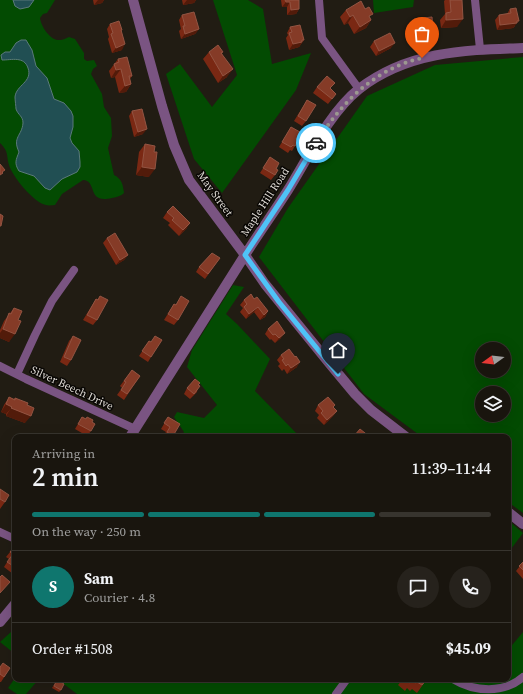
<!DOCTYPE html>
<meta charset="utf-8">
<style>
:root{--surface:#19150e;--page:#26221c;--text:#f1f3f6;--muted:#9f9f9e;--line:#37342e;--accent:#0f766e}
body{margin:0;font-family:"Source Serif 4",serif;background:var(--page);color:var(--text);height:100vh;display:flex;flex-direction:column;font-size:15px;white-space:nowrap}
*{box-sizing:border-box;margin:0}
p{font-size:13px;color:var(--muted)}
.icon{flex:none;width:22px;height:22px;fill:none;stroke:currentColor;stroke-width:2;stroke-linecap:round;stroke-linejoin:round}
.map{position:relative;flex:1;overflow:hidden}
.details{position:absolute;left:12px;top:434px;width:499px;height:248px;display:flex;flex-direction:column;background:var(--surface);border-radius:8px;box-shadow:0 4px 16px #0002,0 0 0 1px var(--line)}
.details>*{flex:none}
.needle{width:26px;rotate:255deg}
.buttons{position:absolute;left:475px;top:342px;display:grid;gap:8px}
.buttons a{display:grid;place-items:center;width:36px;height:36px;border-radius:50%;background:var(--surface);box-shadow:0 4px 16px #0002,0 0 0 1px var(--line);font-size:20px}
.pin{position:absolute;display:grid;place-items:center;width:34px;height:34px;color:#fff;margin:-41px -17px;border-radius:50% 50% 50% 0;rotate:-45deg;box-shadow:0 0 4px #0007}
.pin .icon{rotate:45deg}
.courier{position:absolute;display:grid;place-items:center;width:40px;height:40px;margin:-20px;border:3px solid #4fc3f7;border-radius:50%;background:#fff;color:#222;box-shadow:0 1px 5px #0007}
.summary em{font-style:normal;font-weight:600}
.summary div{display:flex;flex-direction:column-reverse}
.summary{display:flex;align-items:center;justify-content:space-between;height:68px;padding:0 20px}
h1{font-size:26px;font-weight:600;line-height:30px}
.bar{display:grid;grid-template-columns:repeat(4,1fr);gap:6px 4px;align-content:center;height:48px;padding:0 20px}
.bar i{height:5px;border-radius:3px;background:var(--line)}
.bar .active{background:var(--accent)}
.bar p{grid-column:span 4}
.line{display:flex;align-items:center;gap:10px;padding:0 20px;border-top:1px solid var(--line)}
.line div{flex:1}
.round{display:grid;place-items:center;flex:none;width:42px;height:42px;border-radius:21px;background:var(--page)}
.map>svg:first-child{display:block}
.green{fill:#034b02;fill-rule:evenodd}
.water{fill:#214f53;stroke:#5a797a}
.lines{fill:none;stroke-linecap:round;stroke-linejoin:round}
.minor{stroke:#7a5482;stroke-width:8}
.tertiary{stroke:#7a5482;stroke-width:10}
.wall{fill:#7a2813}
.shaded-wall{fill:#521b0a}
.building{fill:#853b27;stroke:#935442}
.done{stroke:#9c9890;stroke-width:4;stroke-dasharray:0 7.2}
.route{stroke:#4fc3f7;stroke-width:5}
.labels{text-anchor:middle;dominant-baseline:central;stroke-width:3;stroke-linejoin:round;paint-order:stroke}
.street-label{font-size:11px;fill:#dedad4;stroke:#090704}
</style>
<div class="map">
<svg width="523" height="694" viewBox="0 0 523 694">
<rect width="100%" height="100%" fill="#211c13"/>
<path class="green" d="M0,0H55L47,13L43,14L40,18C41,26 50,41 60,40C63,40 66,38 69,37L75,39L84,53V59L87,61L94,60L97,66L93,69L91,74L102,94L104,107L111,118L112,136L108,148L114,175C122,179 123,185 124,193C121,196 117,197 112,198C86,204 98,181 83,180L62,194L55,205C52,205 49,206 46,205C34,203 12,176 9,165C6,154 9,152 0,143Z
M213,0H248L263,9L272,64L311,53L296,90L222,193L194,159L166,74L180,64L212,107L237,75Z
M373,0H414L413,7L374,13Z
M523,57V513L508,502V437H422L364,394L259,257L288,208L367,96L435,65ZM482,349H504V371H482ZM482,393H504V415H482Z
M233,285L244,287L226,314L237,324L270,359L255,391L300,437H180L184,432L174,417L177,412L204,418L217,405L187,367L192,350Z
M508,520L523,533L508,553Z
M11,632L15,634V654L0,642Z
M523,632V694H77L57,679H508V650Z
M15,678V679H39L26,694H17L8,688Z"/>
<path class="water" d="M13,0H34L29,7L20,9L15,6Z
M21,40H26L32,50L36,66L47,78L54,99L64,103L71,111L73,116V127L70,138L72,143L79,151L80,162V167L77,172L62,179L50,190L45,188L34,176L19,171C14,163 16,160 19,152C12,137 22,136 23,123C23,116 18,115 16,109C16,107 15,100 15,97C16,85 33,82 28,68C24,56 12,60 2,60L1,55L5,52H10L16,43Z"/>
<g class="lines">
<path class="minor" d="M319,0L322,38L359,89
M475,0L480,49
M0,366L26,379L135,429
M17,374L35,335L52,301L74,270
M0,532L15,539
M453,679C474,692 504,694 523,677
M336,694L347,679"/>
<path class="tertiary" d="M133,0L162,106L174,145L189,180L245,255L265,284L330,364L355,394L371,410L406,437
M130,437C168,377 206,316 245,255C259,233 274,212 288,190C308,158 329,113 359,89C408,51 465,50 523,48
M508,512L523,524
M0,622L15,604"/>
</g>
<path class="wall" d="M93,0H104L102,3L94,5Z
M182,0H196L194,3L183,5Z
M281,0H299V9L296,14L287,15V7H282Z
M445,0H462L457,27L441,28L440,20L445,14L444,1Z
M365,9L371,20L366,28L354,34L348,23L344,25L340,17L346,10Z
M510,9L515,26L513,28L497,30L495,20L499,15L507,14Z
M182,15L199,29L195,34L181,39L179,31L181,29L179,20Z
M414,19L429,33L412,35L411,24Z
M110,24L122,30L121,32L122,50L112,53L108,39L109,37L107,29Z
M290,27L304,40L299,47L289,50L286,38L288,35L287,33Z
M374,41L391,48L376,56L370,47Z
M209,52H223L222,53L227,77L218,83L203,59Z
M118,59L132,76L130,79L131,84L126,92L119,93L115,77L111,78L109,71Z
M317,87L330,89L336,94L328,104L313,93Z
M307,100L306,121L302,126L294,121Z
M132,111L143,134L134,137L129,116Z
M291,127L295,146L292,151L290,150L288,153L279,147Z
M145,144L149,177L136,175L139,152Z
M270,157L276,169L275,175L271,180L260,173Z
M167,212L187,228L179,236L168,225L170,223L163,218Z
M107,238L128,255L124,260L116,265L103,243Z
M220,258L205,279L196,272L199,267Z
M100,296L97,320L93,325L83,320L96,299L97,300Z
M181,296L178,320L174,325L164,320L174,304L176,305Z
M254,299L268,311L265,317L260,320L254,312L246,319L240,312L243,308L240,305L244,300Z
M14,308L18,320L9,342L0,338V330L4,321Z
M268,329L281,338L275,343L271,339L270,340L265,334Z
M73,336L71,360L67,366L60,362L69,341Z
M149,341L151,357L148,362L139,356Z
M281,355L297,367L287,374L284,369L282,371L278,366L280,364L277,360Z
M132,370L140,376L124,400L117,395L122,388L120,386Z
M198,385L197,392L190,399L184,394L187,388Z
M9,397L14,399L15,398L27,405L25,423L6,416V414L1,412L4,405Z
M318,405L334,408L337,411L333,416L324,425L317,418L319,415L315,411Z
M82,417L92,422L91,431L87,436L75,429Z
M168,417L180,424L172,437H163L166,432L161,429Z
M0,489L5,502L0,509Z
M14,547L15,548V571L13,574L4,567L9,559L6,557Z
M523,562V579L516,571Z
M0,666L10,668L1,682H0Z
M403,679H427L417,693L412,689L410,691L407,688L405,691L398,685Z
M57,680L61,690L59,692L52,688Z"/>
<path class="shaded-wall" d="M98,0H104L102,3L94,5Z
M187,0H196L194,3L183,5Z
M286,2H290L287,7H282Z
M299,9L296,14L287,15L291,10Z
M353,15L348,23L344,25L350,17Z
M463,19L457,27L441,28L446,20Z
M371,20L366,28L354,34L360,27Z
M519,21L513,28L497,30L500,25Z
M433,28L429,33L412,35L415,30Z
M199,29L195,34L181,39L185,34Z
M304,40L299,47L289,50L293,44Z
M395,43L391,48L376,56L379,51Z
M125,44L122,50L112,53L116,48Z
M121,69L115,77L111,78L116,70Z
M233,69L227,77L218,83L223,76Z
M131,84L126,92L119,93L125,86Z
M147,129L143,134L134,137L138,132Z
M142,167L155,169L149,177L136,175Z
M190,223L187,228L179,236L183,230Z
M128,255L124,260L116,265L120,260Z
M258,307L254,312L246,319L249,314Z
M268,311L265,317L260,320L264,315Z
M3,329L15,334L9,342L0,338V333Z
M285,333L281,338L275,343L279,338Z
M300,362L297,367L287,374L291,368Z
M6,404L12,407L6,414L1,412Z
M11,408L31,416L25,423L6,416Z
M337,411L333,416L324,425L327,420Z"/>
<path class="building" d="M285,0H299V9L291,10L290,2H286Z
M450,0H462L463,19L446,20V13L451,12Z
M361,1L365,9L369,7L373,14L369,16L371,20L360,27L353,15L350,17L346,10Z
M516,8L519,21H517V23L500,25L499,15L511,13L510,9Z
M194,12L199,29L185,34L183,26H185L182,15Z
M432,17L433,28L415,30L414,19Z
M119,21L122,30H121L125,44L116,48L111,34L113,33L110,24Z
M300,25L304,40H302V42L293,44L289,33L292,32L290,27Z
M390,33L395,43L379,51L374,41Z
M218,45L223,52L221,53L233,69L223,76L209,52Z
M127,57L132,76H129L131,84L125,86L121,69L116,70L114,64L119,62L118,59Z
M327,76L335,83L330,88L336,94L332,99L317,87Z
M307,100L316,105L306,121L298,116Z
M142,109L147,129L138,132L132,111Z
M291,127L300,132L296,139L299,140L295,146L293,145L291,147L282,142Z
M145,144L155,146L154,152H157L155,169L142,167Z
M270,157L279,163L276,169L278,170L275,175L263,168Z
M0,164L5,170L2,172L3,173L0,175Z
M173,206L190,223L183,230L172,220L174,218L167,212Z
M0,214L3,216L1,226H0Z
M115,233L128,255L120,260L107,238Z
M212,253L220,258L208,274L199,267Z
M251,294L254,299L257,297L268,311L264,315L258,307L249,314L244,307L247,304L244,300Z
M100,296L108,300L97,320L87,315L96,299L98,300Z
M181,296L189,301L178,320L168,314L174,304L176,305Z
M14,308L22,311L18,320L21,321L15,334L3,329L9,313L11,314Z
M277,321L285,333L279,338L275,334L273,335L268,329Z
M73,336L81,340L71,360L64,357Z
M155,336L162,340L151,357L142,351L149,341L151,342Z
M289,349L295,357L296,356L300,362L291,368L288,364L286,366L282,360L284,359L281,355Z
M132,370L140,376L127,394L121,390L126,382L124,381Z
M195,379L200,383L198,385L200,386L194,394L187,388Z
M9,397L15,400V398L28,403L27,405L34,408L31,416L11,408L12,407L6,404Z
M328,397L335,405L333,407L337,411L327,420L321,413L323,411L318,405Z
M82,417L86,419L87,417L93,420L92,422L95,424L91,431L78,424Z
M168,417L180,424L173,436L167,432L170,427L164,423Z
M360,429L370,437H356L354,436Z
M52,435L57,437H51Z
M0,489L9,495L5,502L0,499Z
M14,547L15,548V567L7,562L13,554L10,552Z
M523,562V570L519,566Z
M2,575L10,582L0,593V577Z
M3,663L10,668L4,677L0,674V667Z
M405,679H427L422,685L417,682L416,683L412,680L410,683Z
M57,680L64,684L61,690L54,686Z"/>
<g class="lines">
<path class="done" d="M316,143C341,103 374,69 422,58"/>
<path class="route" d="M316,143L288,190L245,255L279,302L338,374"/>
</g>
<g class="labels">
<g class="street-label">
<text transform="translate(215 194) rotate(54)">May Street</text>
<text transform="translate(265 202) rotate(-57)">Maple Hill Road</text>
<text transform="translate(72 388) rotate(25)">Silver Beech Drive</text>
</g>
</g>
</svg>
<div class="buttons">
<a><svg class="needle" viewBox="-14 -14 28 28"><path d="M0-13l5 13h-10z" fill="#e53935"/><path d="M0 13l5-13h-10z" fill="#9f9f9e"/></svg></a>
<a><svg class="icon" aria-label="layers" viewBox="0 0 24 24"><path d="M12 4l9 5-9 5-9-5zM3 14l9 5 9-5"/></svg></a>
</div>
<div class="pin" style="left:422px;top:58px;background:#ea580c"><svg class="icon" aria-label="bag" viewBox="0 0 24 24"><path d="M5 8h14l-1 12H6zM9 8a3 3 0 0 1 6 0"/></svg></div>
<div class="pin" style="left:338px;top:374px;background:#1f2937"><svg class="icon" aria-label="home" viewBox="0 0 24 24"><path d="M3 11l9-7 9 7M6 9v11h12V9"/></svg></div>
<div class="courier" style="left:316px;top:143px"><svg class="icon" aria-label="car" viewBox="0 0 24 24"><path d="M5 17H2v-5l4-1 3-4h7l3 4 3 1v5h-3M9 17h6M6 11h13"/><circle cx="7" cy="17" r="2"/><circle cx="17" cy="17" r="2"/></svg></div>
<section class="details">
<div class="summary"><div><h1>2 min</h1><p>Arriving in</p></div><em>11:39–11:44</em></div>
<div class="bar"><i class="active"></i><i class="active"></i><i class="active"></i><i></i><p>On the way · 250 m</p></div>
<div class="line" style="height:72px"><b class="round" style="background:var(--accent);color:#fff">S</b><div><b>Sam</b><p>Courier · 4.8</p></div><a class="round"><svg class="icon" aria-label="chat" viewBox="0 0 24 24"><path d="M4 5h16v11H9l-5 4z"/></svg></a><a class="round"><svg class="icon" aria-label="phone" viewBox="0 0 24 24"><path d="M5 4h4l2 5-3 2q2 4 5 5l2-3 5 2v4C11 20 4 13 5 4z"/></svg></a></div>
<div class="line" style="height:52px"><div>Order #1508</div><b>$45.09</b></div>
</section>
</div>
